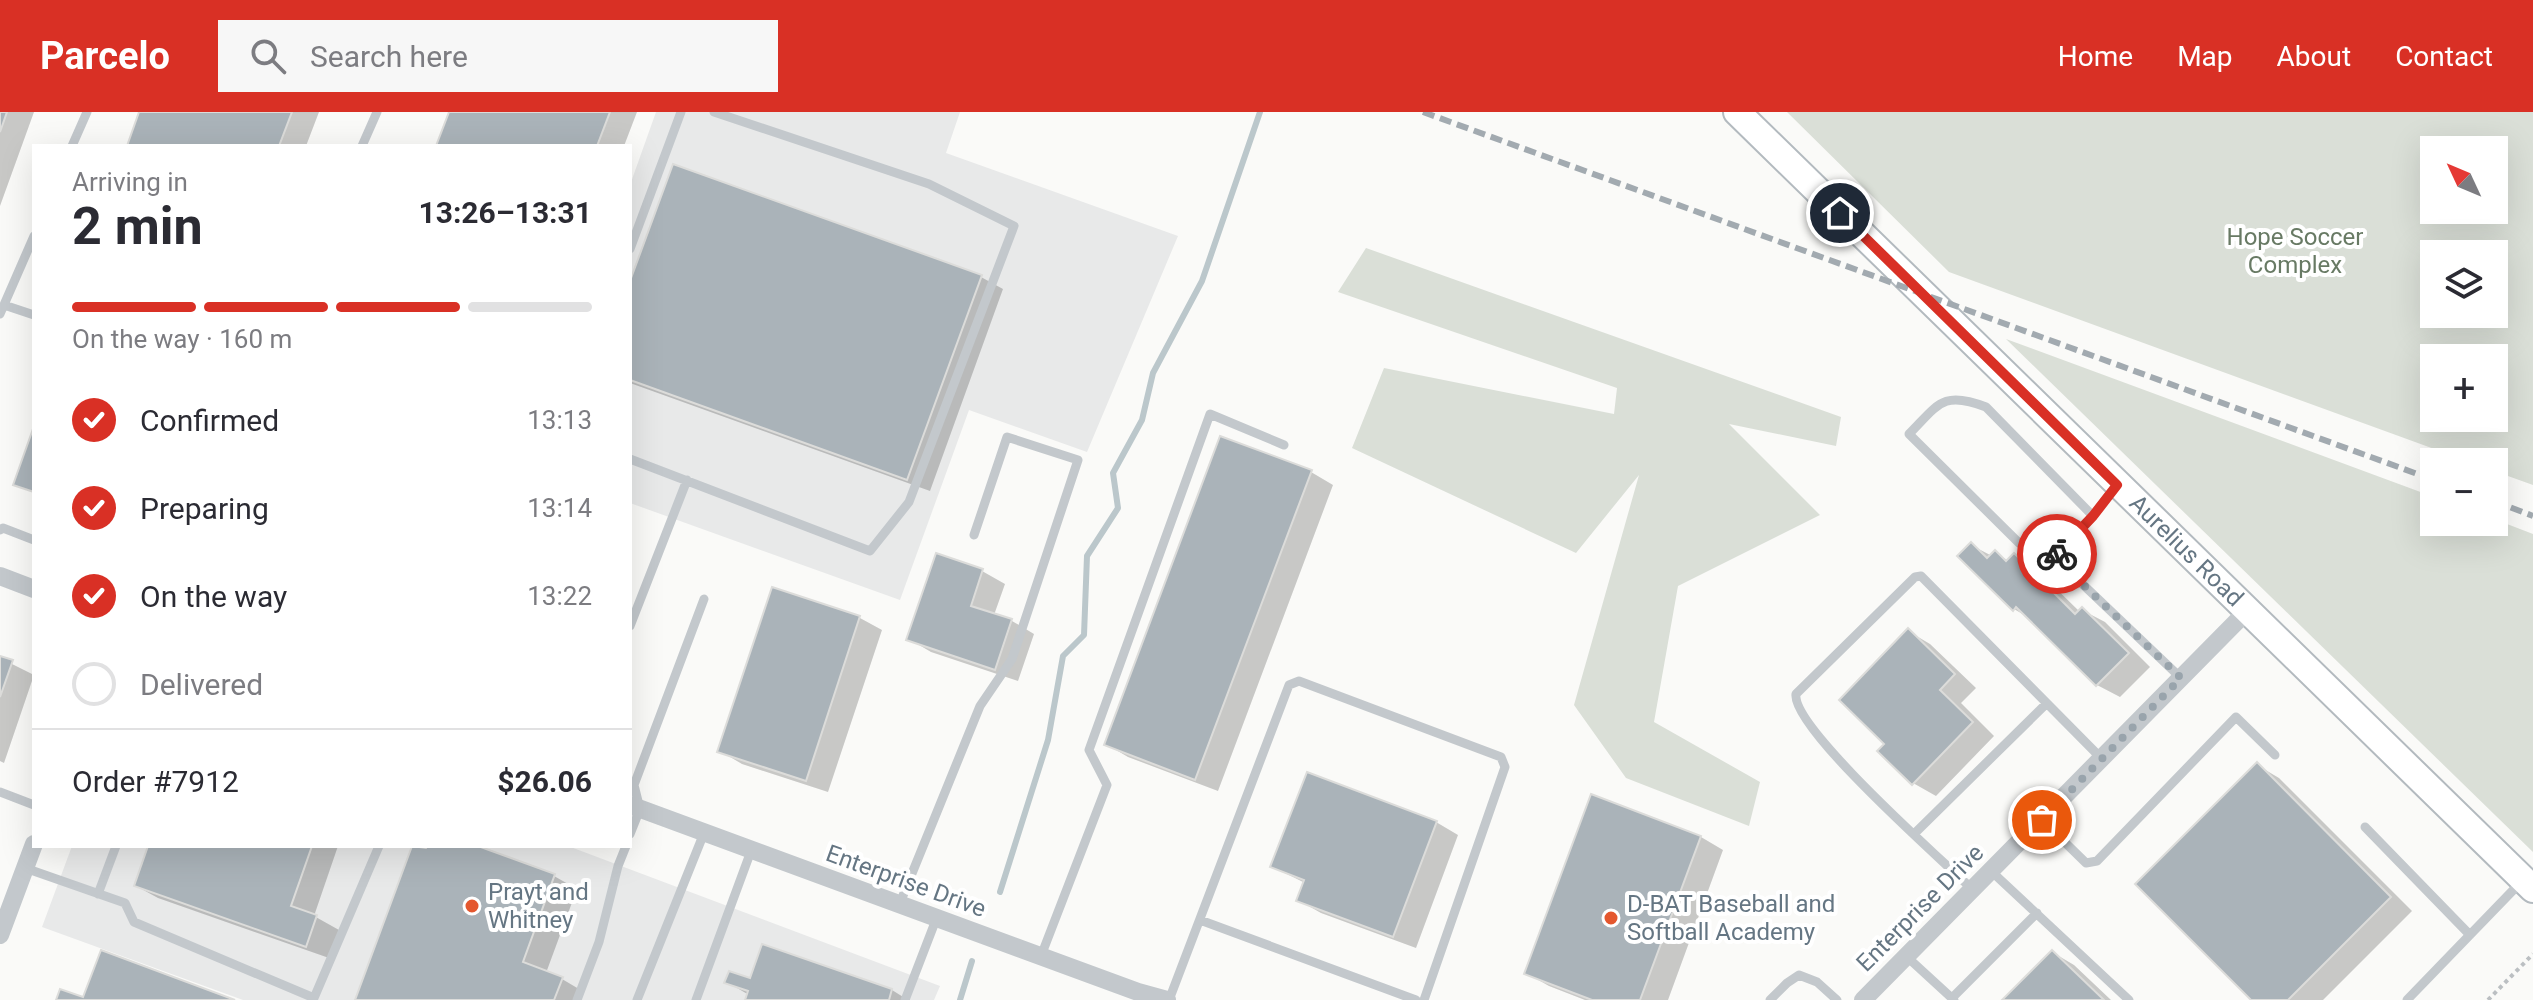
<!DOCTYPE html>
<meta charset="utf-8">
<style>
:root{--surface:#fff;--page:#f7f7f7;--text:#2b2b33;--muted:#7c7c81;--line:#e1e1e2;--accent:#d93025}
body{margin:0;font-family:Roboto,sans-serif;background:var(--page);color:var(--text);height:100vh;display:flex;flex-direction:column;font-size:30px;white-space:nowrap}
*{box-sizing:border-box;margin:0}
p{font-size:26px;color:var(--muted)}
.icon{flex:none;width:44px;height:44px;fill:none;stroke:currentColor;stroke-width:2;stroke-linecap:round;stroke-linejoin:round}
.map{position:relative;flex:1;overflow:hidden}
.sheet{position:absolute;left:32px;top:32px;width:600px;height:704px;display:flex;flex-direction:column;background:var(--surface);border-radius:0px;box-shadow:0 8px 32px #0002}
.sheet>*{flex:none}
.needle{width:52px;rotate:314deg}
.controls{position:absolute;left:2420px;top:24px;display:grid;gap:16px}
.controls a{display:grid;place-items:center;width:88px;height:88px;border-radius:0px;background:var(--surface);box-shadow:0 8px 32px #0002;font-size:40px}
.pin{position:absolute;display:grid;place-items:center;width:68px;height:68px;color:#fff;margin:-34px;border:4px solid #fff;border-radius:50%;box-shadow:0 2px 8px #0007}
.courier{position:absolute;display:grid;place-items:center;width:80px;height:80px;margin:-40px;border:6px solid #d93025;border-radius:50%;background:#fff;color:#222;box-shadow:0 2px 10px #0007}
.head em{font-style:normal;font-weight:700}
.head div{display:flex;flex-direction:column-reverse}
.head{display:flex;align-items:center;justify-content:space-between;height:136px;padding:0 40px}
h1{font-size:52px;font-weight:700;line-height:60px}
.bar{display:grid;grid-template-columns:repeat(4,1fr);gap:12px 8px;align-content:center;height:96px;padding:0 40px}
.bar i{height:10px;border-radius:6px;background:var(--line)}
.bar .on{background:var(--accent)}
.bar p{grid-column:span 4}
.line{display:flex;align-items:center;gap:20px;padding:0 40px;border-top:2px solid var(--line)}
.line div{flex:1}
ol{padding:0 40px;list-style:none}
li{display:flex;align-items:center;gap:24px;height:88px}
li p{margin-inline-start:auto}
li .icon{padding:8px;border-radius:50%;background:var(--accent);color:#fff;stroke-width:4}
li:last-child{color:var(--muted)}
li i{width:44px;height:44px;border:4px solid var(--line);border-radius:50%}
header{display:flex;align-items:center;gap:48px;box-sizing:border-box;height:112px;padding:0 40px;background:var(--accent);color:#fff}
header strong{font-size:38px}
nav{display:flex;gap:44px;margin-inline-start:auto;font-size:28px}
.search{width:560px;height:72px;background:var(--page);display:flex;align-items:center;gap:20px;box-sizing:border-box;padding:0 28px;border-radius:0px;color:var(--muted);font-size:30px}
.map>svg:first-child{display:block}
.built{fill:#e8e9e9}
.green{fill:#dadfd7;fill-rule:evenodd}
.shadow{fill:#0003}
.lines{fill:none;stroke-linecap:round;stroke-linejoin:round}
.stream{stroke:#bbc7cb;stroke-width:6}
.building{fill:#aab3b9;stroke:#dcdcda;stroke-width:2}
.secondary-casing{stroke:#b3babf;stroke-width:30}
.path{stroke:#bbbfc2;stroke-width:4;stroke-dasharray:4 4;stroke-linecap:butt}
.lane{stroke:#c3c8cc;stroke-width:9}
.street{stroke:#c3c8cc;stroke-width:18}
.secondary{stroke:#fff;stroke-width:26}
.rail{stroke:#a2aab0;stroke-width:6;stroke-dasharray:12 6;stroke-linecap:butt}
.done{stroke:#99a4ac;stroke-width:8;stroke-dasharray:0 14.4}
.route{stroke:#d93025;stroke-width:10}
.poi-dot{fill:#e4572e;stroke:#fff;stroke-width:3}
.labels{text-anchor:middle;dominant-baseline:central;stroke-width:8;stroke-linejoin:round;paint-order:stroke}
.park-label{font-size:24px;fill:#687a64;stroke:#fff}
.street-label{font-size:24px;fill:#657683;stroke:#fff}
.poi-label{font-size:24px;fill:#657683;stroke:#fff;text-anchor:start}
</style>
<header>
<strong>Parcelo</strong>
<div class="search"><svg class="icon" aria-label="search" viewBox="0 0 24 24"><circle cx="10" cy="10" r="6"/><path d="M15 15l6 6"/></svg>Search here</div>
<nav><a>Home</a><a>Map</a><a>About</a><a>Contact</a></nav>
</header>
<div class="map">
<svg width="2533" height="888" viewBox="0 0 2533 888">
<rect width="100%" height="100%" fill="#fafaf8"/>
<path class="built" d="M656,0H960L946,41L1178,124L1087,340L969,298L900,488L630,391V73Z
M72,734H568L940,874L934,888H243L42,815Z"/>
<path class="green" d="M1787,0H2533V373L2494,359V350H2470L1949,160ZM2434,38H2494V98H2434ZM2434,142H2494V202H2434ZM2434,246H2494V306H2434Z
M1366,136L1841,305L1836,334L1729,312L1820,403L1678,474L1654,610L1760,670L1749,714L1626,666L1574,593L1639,363L1576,441L1352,336L1384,256L1614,302L1617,276L1338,180Z
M2006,227L2434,385V410H2494V407L2533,422V740Z"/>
<path class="shadow" d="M0,0H34L0,94Z
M141,0H319L306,34H129Z
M451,0H637L624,34H438Z
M981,165L1003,177L930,379L630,271V175Z
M1311,360L1333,373L1218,679L1128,645L1106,632Z
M1971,433L1992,444L1995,441L2009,449L2014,444L2036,457L2080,500L2082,498L2105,510L2150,555L2120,585L2097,573L2031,507L2014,497Z
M937,443L982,459L1005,472L994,503L1012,509L1034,522L1018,569L931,540L909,527Z
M773,477L860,506L882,518L828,680L742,652L720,639Z
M1908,519L1930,532L1976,576L1961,591L1994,624L1936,684L1913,671L1887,632Z
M0,546L34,563L4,651L0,649Z
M2257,653L2279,666L2412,799L2323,888H2254Z
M1592,685L1701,725L1723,738L1668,888H1585L1549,874L1526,861Z
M1436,710L1458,723L1416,836L1321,801L1298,788L1305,771L1273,755Z
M150,734H338L314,804L339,818L329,846L158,786L136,774Z
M414,734L427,738L429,734H472L554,764L577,777L546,861L562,867L584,880L581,888H357Z
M763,834L892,878L908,888H747L749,883L727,870L751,869Z
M2052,840L2074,853L2111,888H2005Z"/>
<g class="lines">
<path class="stream" d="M1000,780L1048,628L1063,544L1084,523L1087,444L1118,396L1113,361L1142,308L1153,261L1202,169L1260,0
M960,888L972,849"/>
</g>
<path class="building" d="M0,0H7L0,20Z
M139,0H292L279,34H127Z
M449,0H610L597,34H436Z
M673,52L982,163L907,368L630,268V169Z
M34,314V380L13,373Z
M1220,324L1312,358L1195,668L1104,633Z
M1971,430L1987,446L1995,438L2006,449L2014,441L2075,502L2082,495L2129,541L2096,574L2016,495L2013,499L1957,444Z
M936,441L983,457L971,494L1012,507L995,558L906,528Z
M772,475L860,504L806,669L717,640Z
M1908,516L1955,562L1940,578L1973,610L1912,673L1877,639L1884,632L1839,588Z
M0,544L13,548L0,585Z
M2257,650L2391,785L2288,888H2251L2135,772Z
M1307,660L1437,709L1393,825L1296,789L1304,768L1270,755Z
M1591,682L1701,724L1640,888H1592L1524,862Z
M148,734H312L291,794L317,803L306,835L134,774Z
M412,734L426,736L427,734H478L555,762L523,850L563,865L554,888H355Z
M762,832L892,877L889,888H745L748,879L724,871L729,859L750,866Z
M101,838L235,888H56L60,877L83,885Z
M2052,838L2104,888H2002Z"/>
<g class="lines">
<g class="secondary-casing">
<g id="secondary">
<path id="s1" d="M1737,0L2533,777"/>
</g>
</g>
<path class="path" d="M2488,888L2533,842"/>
<path class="lane" d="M72,34L87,0
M362,34L377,0
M630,137L681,0
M4,193L34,203
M0,202L34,124
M630,347L870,439L909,390L1014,114L929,72L714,0
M2115,375L2093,404L2054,445L2181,566
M0,418L3,416L34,428
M2054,445L2019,431L1909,322C1938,293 1942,278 1986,295L2093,404
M630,514L687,368
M0,680L34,693
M2042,708L2086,751L2097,749L2236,605L2275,643
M2365,715L2470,823
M1915,721L2046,592
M630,722L640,697L634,673L704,487
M25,756L125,791L134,810L314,886L379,734
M1991,759L2129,888
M1972,777C1942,748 1791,615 1796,582L1915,465L1921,464L2102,647
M98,782L116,734
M900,791L980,594L1012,547L1078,348L1007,325L974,423
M1200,808L1416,888
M1041,844L1107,673L1089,638L1210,302L1284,333
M1906,844L1954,888
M1952,886L2037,801
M577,888L599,830L618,754L626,734
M637,888L704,721
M696,888L751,739
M905,888L937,805
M1169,888L1289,573L1299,569L1501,645L1505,655L1424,888
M1770,888L1787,871L1799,863L1817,870L1837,888
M2407,888L2521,770"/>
<path class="street" d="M0,464L34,477
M630,693L1138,880L1167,888
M0,823L34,732
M1863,888L2247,499"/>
<use href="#secondary" class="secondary"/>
<path class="rail" d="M1423,0L2434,368
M2494,389L2533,404"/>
</g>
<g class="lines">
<path class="done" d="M2042,708L2181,566L2054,445L2057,442"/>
<path class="route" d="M1840,101L2117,373L2093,404L2057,442"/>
</g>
<g class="poi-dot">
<circle cx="472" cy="794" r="8"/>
<circle cx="1611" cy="806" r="8"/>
</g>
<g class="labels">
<g class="park-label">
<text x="2295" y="125">Hope Soccer<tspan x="2295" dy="28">Complex</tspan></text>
</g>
<g class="street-label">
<text stroke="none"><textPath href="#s1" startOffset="628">Aurelius Road</textPath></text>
<text transform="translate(906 769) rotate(20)">Enterprise Drive</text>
<text transform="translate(1920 796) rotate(-45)">Enterprise Drive</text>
</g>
<g class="poi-label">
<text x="488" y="780">Prayt and<tspan x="488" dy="28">Whitney</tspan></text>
<text x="1627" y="792">D-BAT Baseball and<tspan x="1627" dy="28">Softball Academy</tspan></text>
</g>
</g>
</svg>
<div class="controls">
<a><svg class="needle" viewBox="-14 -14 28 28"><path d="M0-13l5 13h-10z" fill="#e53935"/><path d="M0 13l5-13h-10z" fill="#7c7c81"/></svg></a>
<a><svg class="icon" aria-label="layers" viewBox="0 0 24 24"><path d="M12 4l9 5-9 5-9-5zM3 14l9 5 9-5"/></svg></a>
<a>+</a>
<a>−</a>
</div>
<div class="pin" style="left:2042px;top:708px;background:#ea580c"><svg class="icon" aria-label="bag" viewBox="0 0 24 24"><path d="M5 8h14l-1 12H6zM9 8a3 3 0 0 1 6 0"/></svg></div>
<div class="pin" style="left:1840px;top:101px;background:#1f2937"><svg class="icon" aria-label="home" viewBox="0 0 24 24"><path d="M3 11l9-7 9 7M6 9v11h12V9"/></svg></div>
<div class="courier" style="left:2057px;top:442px"><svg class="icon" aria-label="bike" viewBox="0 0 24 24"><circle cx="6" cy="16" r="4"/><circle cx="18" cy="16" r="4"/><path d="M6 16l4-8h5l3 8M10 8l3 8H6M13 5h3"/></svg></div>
<section class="sheet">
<div class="head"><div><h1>2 min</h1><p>Arriving in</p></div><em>13:26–13:31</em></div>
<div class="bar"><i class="on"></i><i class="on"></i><i class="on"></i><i></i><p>On the way · 160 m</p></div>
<ol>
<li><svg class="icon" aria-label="check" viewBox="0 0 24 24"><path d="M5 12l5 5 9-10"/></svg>Confirmed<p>13:13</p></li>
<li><svg class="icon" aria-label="check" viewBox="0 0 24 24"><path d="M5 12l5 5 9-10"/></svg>Preparing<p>13:14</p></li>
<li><svg class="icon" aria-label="check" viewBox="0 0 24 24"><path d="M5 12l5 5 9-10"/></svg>On the way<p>13:22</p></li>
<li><i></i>Delivered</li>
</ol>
<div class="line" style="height:104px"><div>Order #7912</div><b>$26.06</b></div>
</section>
</div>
